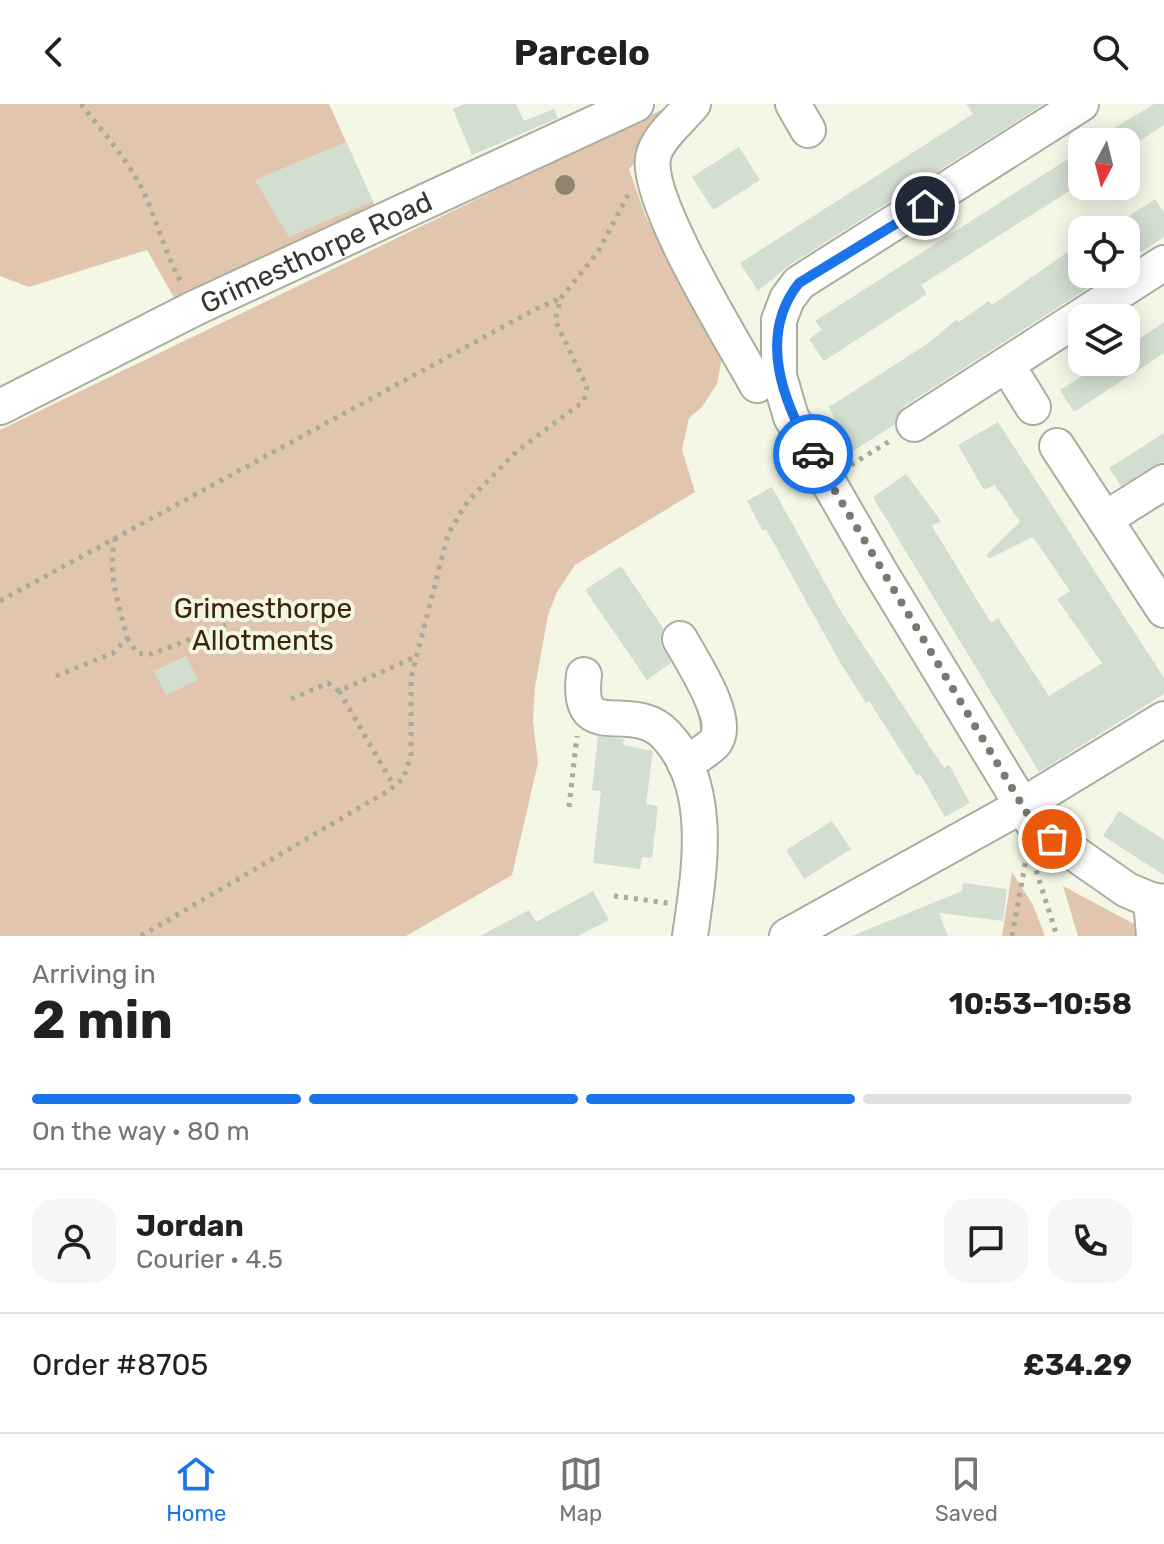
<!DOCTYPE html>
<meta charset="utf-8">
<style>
:root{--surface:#fff;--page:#f6f6f6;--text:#202124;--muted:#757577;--line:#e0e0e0;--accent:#1a73e8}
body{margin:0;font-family:Rubik,sans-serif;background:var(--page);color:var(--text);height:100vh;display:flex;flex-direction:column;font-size:30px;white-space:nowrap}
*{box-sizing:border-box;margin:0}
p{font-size:26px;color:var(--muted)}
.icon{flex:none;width:44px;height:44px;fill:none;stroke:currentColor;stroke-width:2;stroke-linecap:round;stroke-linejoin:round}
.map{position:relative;height:832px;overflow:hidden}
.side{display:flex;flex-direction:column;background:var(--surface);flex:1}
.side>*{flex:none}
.needle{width:52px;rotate:187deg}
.tools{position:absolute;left:1068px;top:24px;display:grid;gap:16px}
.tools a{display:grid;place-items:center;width:72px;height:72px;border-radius:16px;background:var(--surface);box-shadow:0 4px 20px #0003;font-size:40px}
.pin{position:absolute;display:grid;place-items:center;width:68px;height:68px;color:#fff;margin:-34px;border:4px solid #fff;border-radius:50%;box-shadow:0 2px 8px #0007}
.courier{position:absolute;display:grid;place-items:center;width:80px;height:80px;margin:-40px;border:6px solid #1a73e8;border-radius:50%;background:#fff;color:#222;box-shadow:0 2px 10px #0007}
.overview em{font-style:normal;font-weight:700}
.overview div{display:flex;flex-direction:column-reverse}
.overview{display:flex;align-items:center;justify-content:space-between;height:136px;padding:0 32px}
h1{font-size:52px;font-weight:700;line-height:60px}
.bar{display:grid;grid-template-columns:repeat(4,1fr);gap:12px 8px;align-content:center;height:96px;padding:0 32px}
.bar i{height:10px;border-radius:6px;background:var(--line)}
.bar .selected{background:var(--accent)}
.bar p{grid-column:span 4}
.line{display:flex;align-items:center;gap:20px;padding:0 32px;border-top:2px solid var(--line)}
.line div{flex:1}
.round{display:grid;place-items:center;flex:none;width:84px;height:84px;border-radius:24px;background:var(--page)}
header{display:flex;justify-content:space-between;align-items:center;height:104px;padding:0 32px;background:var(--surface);font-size:36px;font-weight:700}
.tab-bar{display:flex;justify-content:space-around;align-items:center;height:112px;border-top:2px solid var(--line);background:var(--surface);font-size:22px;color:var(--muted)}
.tab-bar a{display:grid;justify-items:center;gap:4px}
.tab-bar .selected{color:var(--accent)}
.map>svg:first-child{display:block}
.green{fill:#e1c6ad}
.building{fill:#d2ded0}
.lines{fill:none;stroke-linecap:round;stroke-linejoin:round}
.minor-casing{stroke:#abae9e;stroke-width:38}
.path{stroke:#a8aa9d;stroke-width:5;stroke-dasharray:4 6;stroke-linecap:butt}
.minor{stroke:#fff;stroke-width:34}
.tree{fill:#8f846e}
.done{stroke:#787a70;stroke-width:8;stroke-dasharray:0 14.4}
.route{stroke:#1a73e8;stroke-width:10}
.labels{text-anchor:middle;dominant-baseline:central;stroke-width:8;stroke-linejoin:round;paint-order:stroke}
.street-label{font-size:28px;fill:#363730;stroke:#f4f7e6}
.park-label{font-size:28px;fill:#3c250b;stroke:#f4f7e6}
</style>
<header><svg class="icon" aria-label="back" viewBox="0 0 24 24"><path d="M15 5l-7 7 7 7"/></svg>Parcelo<svg class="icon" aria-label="search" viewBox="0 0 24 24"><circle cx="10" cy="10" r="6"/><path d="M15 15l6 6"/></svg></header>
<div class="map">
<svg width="1164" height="832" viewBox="0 0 1164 832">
<rect width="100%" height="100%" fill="#f4f7e6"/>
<path class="green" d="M0,0H329L379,111L177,199L147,146L29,183L0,172Z
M674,0L653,39L629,65L646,113L722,254L717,280L702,303L689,314L682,346L695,388L575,461L557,488L548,511L535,583L533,617L538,659L512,771L406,832H0V326Z
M1012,768L1033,801L1045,832H1002Z
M1063,782L1136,821L1138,832H1078Z"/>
<path class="building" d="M465,0H516L524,17L554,5L558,14L472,51L453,5Z
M966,0H1044L788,162L758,187L740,159L973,10Z
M1154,0H1164V21L1138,38H1091Z
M346,38L373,97L289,133L255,76Z
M739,43L760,76L713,106L692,73Z
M1082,46V79L921,181L927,190L824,257L809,235L822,226L815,217Z
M1155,95L1164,108V133L1126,158V114Z
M1082,138V170H1100L1102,175L903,303L894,321L850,349L828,320L836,317L829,303L927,240L957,215L959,218L989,197L992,201Z
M1164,218V249L1074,308L1060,286L1104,258H1126V244Z
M998,318L1164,574V590L1039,668L873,393L906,370L941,417L932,422L991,519L998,514L1049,592L1102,559L1057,495L1070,487L1033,433L989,455L986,451L1020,418L995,381L984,386L958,341Z
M1164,329V358L1121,382L1109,364Z
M772,383L840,506L944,664L949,661L970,699L945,713L920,670L917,672L869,597L866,599L841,560L766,425L763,427L747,397Z
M621,462L663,524L660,536L671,559L647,576L585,486Z
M186,552L198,576L166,591L154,567Z
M598,632L624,635L623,641L653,647L646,700L658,702L652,754L642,753L640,765L593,759L601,687L592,686Z
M1119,707L1164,736V771L1103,732Z
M832,717L851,745L804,775L786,746Z
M963,779L1007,785L1003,817L939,809L948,832H852L962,787Z
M593,787L609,816L578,832H480L529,806L536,818Z"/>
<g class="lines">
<g class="minor-casing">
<g id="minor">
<path d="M693,0C681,15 656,34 653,54C646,98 733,237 757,281"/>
<path d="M793,0L808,26"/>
<path d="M1081,0L799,179L787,195L779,216V272L791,313L879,466L1034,721L1127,786L1151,796L1164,798"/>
<path d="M1007,261L1033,303"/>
<path id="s1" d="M0,303L195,204L636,0"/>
<path d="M914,320L1164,159"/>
<path d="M1057,342L1164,506"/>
<path d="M1105,415L1164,378"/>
<path d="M680,535C691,556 732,615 715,638C709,646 693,654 685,660"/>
<path d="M584,571C575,643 632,594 666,631C715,683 699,769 690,832"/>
<path d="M1151,796L1154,832"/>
<path d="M787,832L1023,701L1164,615"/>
</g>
</g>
<path class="path" d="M81,0C104,30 134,62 148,98C159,125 167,152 181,179
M851,361L893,335
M0,497L532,207L561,194
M127,534L137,549L152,550L226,521
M56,572L113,549L127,534C119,500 106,467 116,432
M339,587L394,682
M291,595L328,579L339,587L415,553
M569,703L577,632
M1033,757L1057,832
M614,792L668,799
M141,832L388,687L403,675L411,652V574L448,430L468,397L517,347L584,297L587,283L555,216L561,194L598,148L628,91
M1012,832L1027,750"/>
<use href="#minor" class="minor"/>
</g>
<circle class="tree" cx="565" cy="81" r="10"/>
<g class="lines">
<path class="done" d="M813,350L1034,721L1052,735"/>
<path class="route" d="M813,350C783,298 757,232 799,179L925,102"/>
</g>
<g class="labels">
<g class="street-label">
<text stroke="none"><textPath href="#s1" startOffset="352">Grimesthorpe Road</textPath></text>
</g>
<g class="park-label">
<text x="263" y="504">Grimesthorpe<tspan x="263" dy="32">Allotments</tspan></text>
</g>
</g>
</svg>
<div class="tools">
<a><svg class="needle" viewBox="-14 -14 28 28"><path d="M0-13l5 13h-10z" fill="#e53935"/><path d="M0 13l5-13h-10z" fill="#757577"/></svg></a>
<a><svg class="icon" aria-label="locate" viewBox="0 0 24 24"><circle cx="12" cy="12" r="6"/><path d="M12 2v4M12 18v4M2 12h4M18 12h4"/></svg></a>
<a><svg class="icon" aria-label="layers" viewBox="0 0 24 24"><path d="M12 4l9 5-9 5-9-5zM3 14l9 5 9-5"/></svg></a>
</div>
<div class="pin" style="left:1052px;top:735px;background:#ea580c"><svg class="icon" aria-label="bag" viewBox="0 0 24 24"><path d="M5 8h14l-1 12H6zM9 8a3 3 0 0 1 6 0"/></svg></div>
<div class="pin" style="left:925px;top:102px;background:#1f2937"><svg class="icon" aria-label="home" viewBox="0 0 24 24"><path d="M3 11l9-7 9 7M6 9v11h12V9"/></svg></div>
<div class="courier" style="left:813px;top:350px"><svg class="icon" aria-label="car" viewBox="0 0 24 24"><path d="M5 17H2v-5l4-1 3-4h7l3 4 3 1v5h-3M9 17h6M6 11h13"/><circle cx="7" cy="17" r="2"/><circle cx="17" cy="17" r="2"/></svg></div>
</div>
<section class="side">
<div class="overview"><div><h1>2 min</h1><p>Arriving in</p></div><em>10:53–10:58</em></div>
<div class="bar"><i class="selected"></i><i class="selected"></i><i class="selected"></i><i></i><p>On the way · 80 m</p></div>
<div class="line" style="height:144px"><a class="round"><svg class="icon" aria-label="person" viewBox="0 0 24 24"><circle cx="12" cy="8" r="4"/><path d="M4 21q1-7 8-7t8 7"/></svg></a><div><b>Jordan</b><p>Courier · 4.5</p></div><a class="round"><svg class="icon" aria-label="chat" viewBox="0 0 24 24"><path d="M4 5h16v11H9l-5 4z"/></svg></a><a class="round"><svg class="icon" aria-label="phone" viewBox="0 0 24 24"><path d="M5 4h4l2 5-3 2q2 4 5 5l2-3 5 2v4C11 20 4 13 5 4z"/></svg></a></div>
<div class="line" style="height:104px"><div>Order #8705</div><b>£34.29</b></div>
</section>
<nav class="tab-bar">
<a class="selected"><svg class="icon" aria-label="home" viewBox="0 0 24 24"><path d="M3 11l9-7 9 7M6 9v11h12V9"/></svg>Home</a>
<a><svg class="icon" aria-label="map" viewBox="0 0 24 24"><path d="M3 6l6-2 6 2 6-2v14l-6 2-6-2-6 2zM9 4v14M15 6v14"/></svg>Map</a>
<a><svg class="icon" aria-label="saved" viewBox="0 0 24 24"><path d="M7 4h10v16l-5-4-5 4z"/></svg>Saved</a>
</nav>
